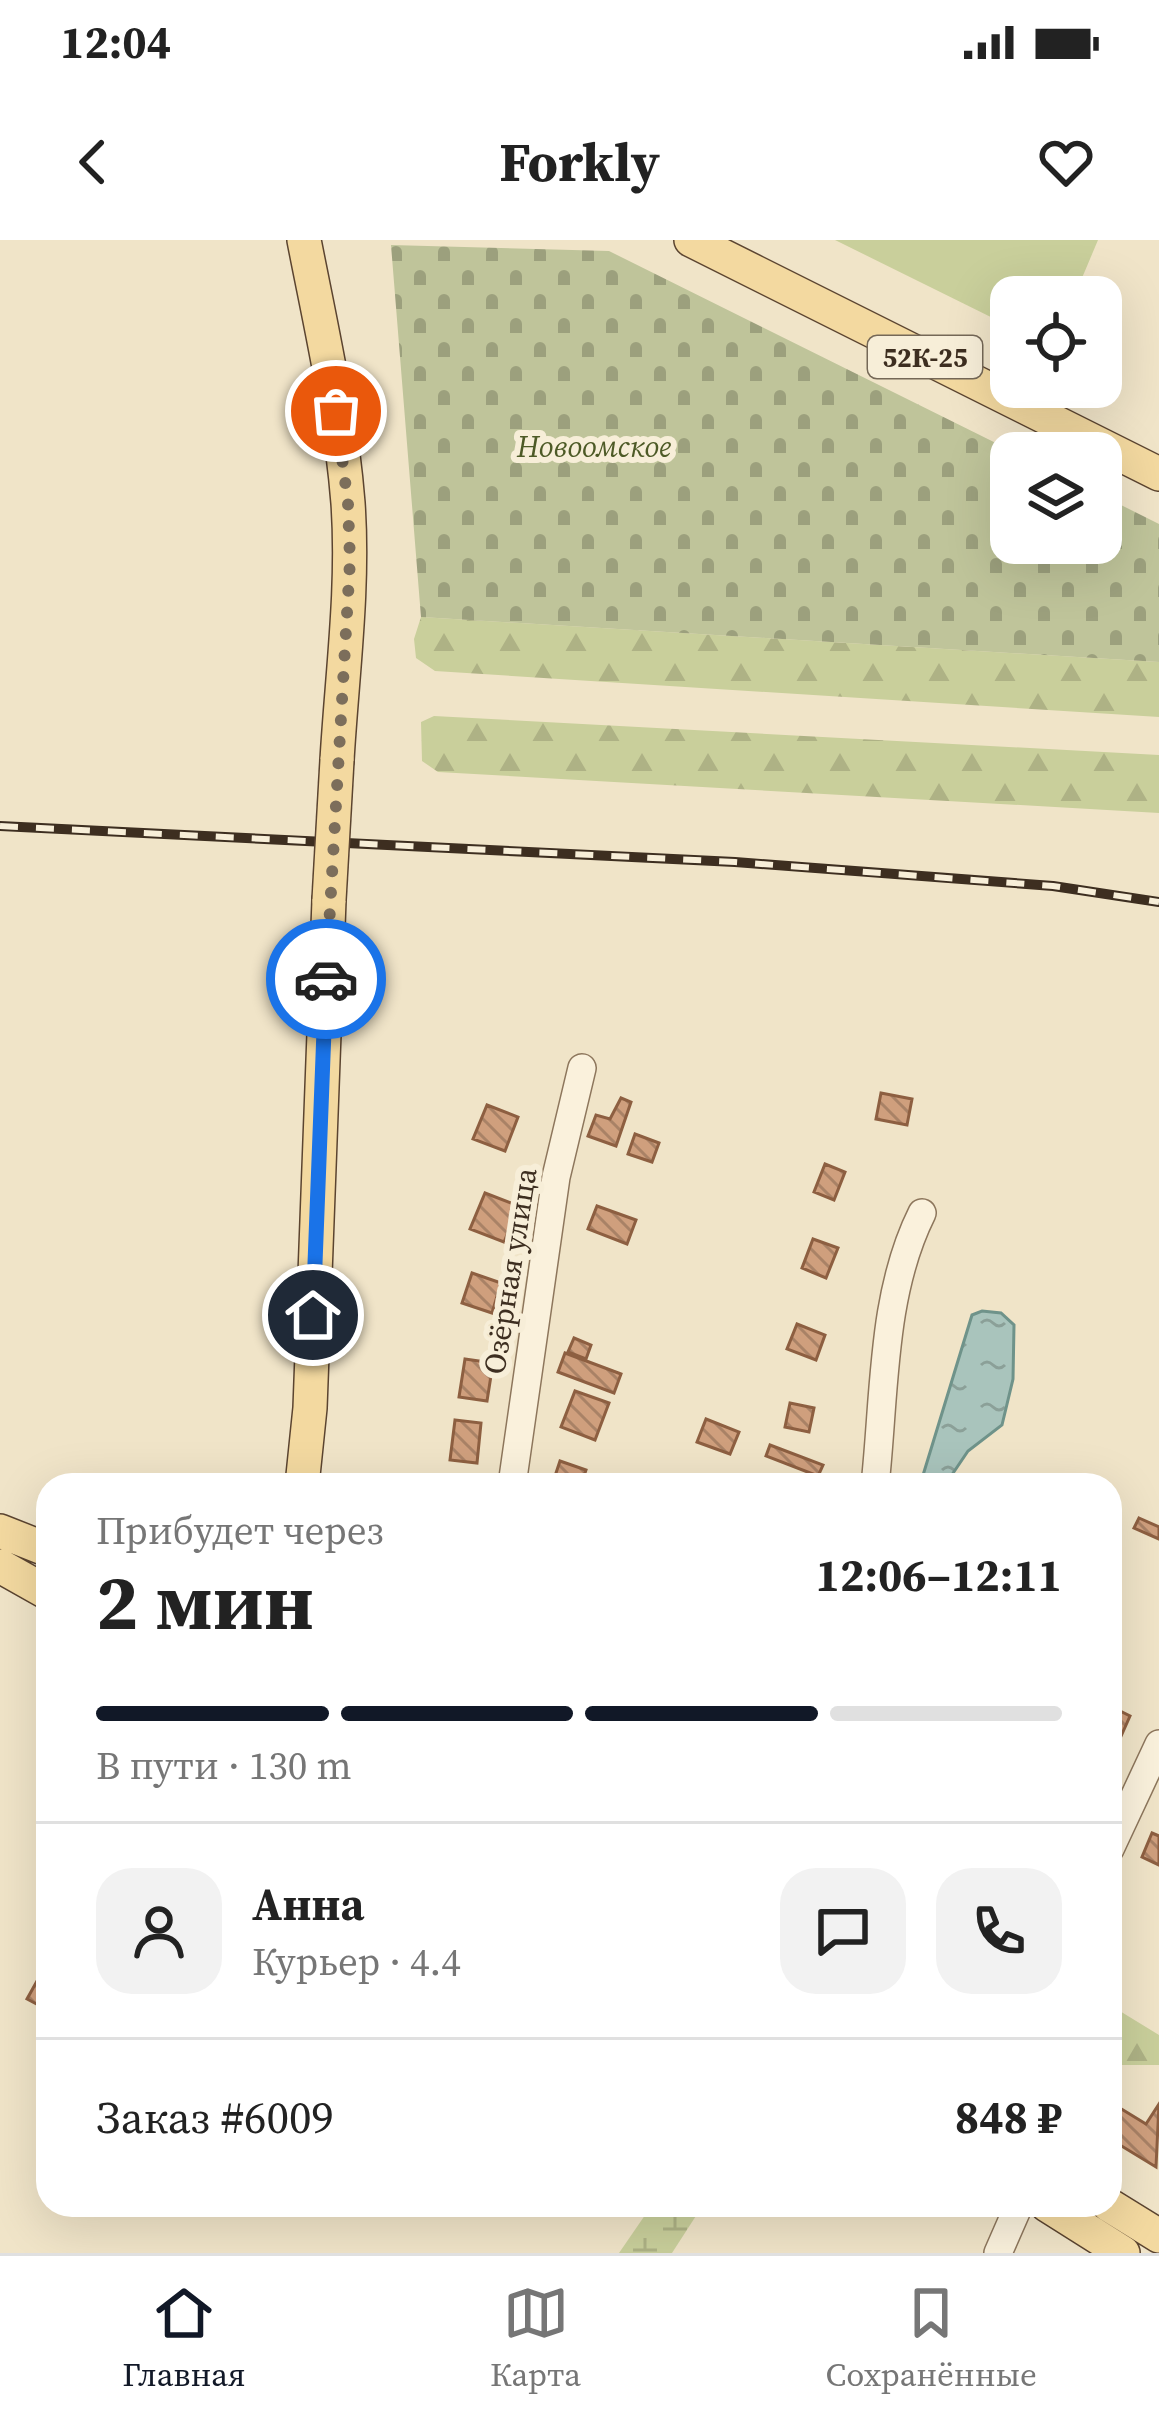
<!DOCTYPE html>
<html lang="ru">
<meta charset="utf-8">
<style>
:root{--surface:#fff;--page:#f2f2f2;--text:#222;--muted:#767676;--line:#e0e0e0;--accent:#111827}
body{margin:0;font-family:"Source Serif 4",serif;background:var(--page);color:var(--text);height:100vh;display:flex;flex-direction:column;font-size:45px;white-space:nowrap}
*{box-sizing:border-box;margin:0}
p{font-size:39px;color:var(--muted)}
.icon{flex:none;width:66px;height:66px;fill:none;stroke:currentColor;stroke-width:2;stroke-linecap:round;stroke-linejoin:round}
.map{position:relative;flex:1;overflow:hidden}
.details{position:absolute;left:36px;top:1233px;width:1086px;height:744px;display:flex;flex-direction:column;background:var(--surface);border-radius:36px;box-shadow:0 12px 48px #0002}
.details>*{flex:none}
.controls{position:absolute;left:990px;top:36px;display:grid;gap:24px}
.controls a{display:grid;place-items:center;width:132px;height:132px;border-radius:24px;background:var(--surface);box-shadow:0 12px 48px #0002;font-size:60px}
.pin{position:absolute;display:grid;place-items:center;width:102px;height:102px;color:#fff;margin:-51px;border:6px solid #fff;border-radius:50%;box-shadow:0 3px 12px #0007}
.courier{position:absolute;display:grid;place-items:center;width:120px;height:120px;margin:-60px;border:9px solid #1a73e8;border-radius:50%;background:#fff;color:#222;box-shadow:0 3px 15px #0007}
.head em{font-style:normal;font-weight:700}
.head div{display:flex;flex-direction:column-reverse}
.head{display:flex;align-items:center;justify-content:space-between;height:204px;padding:0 60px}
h1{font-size:78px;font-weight:700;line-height:90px}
.bar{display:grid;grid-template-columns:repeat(4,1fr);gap:18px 12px;align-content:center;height:144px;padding:0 60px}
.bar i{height:15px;border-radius:9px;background:var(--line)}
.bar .selected{background:var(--accent)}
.bar p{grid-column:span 4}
.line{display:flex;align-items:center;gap:30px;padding:0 60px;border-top:3px solid var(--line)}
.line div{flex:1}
.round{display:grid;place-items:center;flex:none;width:126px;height:126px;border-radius:36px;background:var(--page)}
.status{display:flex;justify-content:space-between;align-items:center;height:84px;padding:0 60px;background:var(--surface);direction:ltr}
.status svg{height:33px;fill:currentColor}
header{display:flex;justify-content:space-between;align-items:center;height:156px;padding:0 60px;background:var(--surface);font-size:54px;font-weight:700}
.tabs{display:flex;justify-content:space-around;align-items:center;height:168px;border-top:3px solid var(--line);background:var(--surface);font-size:33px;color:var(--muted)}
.tabs a{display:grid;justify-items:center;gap:6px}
.tabs .selected{color:var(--accent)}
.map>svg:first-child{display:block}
.green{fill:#c9cf9b}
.forest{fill:url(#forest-firs)}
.wetland{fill:url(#wetland-marsh)}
.cemetery{fill:url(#cemetery-stones)}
.water{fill:url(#water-ripples);stroke:#6f938a;stroke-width:3}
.building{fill:url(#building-back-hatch);stroke:#8d5f41;stroke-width:3}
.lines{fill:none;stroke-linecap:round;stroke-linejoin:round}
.minor-casing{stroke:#8d765c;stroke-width:30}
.major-casing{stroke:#5b4430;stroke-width:36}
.minor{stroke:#faf1dc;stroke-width:27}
.major{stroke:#f3d9a0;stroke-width:33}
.rail-casing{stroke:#3d2e20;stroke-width:10}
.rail{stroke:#f7eed8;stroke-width:6;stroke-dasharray:18;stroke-linecap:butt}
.major-bridge-casing{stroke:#5b4430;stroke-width:36;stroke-linecap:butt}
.major-bridge{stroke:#f3d9a0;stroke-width:33}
.done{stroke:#7c6e5b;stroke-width:12;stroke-dasharray:0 21.6}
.route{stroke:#1a73e8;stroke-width:15}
.labels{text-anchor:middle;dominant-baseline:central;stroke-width:12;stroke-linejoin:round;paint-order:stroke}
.shield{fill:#f7eed8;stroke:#756857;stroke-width:3}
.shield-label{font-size:27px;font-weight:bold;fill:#3d2e20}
.park-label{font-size:30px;font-style:italic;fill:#4d5a26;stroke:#f7eed8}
.street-label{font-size:30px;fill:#3d2e20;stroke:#f7eed8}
</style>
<div class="status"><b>12:04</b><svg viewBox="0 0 49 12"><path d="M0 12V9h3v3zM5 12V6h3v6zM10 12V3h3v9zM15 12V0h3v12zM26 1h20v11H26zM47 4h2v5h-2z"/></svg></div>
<header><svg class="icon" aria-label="back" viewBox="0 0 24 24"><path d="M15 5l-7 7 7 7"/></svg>Forkly<svg class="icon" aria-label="heart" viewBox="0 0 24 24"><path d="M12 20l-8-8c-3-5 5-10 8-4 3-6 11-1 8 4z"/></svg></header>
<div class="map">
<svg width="1159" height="2013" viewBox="0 0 1159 2013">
<defs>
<pattern id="forest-firs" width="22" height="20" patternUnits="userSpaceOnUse" patternTransform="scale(3)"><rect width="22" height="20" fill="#c9cf9b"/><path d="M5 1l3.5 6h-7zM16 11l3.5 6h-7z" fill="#aeb285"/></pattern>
<pattern id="wetland-marsh" width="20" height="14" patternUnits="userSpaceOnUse" patternTransform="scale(3)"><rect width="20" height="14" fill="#c9cf9b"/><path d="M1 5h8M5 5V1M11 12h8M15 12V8" fill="none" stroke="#aeb285"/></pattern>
<pattern id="cemetery-stones" width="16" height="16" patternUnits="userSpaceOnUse" patternTransform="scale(3)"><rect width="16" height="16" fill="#bfc49a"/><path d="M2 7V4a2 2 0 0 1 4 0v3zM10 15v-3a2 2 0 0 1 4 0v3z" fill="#9ca07d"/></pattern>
<pattern id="water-ripples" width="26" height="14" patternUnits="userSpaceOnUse" patternTransform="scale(3)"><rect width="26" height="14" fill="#a9c4bc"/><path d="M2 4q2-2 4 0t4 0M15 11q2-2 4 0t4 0" fill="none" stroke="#8ba098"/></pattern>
<pattern id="building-back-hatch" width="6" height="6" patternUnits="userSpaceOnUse" patternTransform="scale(3)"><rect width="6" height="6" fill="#cf9f7d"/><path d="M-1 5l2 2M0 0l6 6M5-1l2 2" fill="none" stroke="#a98266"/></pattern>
</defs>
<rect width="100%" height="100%" fill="#f0e4c8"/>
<path class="green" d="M835,0H1098L1074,57H1011V87Z"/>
<path class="forest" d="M421,377L1159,422V477L435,431L416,418L414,399Z
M434,476L1159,515V573L438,532L422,521L421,482Z
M1110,1765L1159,1795V1825H1110Z"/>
<path class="wetland" d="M652,1965H703L672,2013H619Z"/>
<path class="cemetery" d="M391,5L609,11L1016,213H1011V303H1101V255L1159,284V422L421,377Z"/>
<path class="water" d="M982,1071L1001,1073L1014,1085L1013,1139L1002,1185L968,1211L945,1245H920L972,1075Z"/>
<path class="building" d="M881,853L912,859L907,885L876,879Z
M621,858L631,862L616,906L588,896L596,875L610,879Z
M487,865L518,877L505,911L473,899Z
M635,894L659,903L652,922L628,914Z
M825,924L845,932L834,960L814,952Z
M485,953L519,966L504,1002L470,989Z
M597,966L636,980L627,1004L588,989Z
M813,999L838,1008L826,1038L802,1028Z
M472,1033L501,1043L492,1073L462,1063Z
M797,1084L825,1095L816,1120L787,1109Z
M574,1098L591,1105L586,1119L568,1112Z
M565,1113L621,1134L614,1153L558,1132Z
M465,1119L493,1123L487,1161L459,1157Z
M575,1151L609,1163L595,1200L561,1187Z
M790,1163L814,1168L809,1192L785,1187Z
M706,1179L739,1192L730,1214L697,1202Z
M455,1180L481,1183L477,1223L450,1220Z
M770,1205L823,1225L818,1236L766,1216Z
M560,1221L586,1230L581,1245H552Z
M1139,1278L1159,1287V1299L1134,1288Z
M1110,1466L1130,1476L1118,1503L1110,1499Z
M1152,1593L1159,1596V1625L1142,1617Z
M37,1741L48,1747V1770L27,1759Z
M1110,1862L1146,1884L1159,1864L1156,1927L1110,1899Z"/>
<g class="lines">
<g class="minor-casing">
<path id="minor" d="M512,1245L556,937L582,828
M875,1245C885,1155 881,1055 922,973
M1110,1609L1159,1504
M998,2013L1019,1965"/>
</g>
<g class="major-casing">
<path id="major" d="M304,0C321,87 341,174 348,263C354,348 342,435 337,520
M691,0L1159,234
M302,1245L310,1168L329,660
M0,1291L48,1310
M0,1326L48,1353
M1047,1965L1123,2013
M1109,1965L1159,1996"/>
</g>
<use href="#minor" class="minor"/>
<use href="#major" class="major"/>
<g class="rail-casing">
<path id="rail" d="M0,586L735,622L1053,646L1159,662"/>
</g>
<use href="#rail" class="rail"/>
<g class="major-bridge-casing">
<path id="major-bridge" d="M329,660L337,520"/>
</g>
<use href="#major-bridge" class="major-bridge"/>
</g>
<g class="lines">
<path class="done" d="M326,739L350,321L348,264L336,171"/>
<path class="route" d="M313,1075L326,739"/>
</g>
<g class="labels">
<rect class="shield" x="868" y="96" width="114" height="42" rx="9"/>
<g class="shield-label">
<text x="925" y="117">52К-25</text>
</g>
<g class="park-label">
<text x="594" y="206">Новоомское</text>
</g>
<g class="street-label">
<text transform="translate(510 1031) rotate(-81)">Озёрная улица</text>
</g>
</g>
</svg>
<div class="controls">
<a><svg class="icon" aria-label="locate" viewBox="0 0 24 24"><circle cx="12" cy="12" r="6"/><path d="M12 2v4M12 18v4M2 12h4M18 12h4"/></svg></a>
<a><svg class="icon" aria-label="layers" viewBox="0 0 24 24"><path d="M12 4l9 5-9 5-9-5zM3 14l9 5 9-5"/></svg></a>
</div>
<div class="pin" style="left:336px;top:171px;background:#ea580c"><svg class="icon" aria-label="bag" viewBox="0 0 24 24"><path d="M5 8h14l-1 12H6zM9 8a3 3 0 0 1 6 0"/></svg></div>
<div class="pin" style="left:313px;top:1075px;background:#1f2937"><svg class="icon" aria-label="home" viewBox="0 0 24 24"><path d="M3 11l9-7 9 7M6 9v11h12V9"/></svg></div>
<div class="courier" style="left:326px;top:739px"><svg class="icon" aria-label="car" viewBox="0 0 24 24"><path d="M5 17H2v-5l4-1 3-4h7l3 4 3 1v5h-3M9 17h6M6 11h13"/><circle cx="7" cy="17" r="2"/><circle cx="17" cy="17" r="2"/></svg></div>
<section class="details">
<div class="head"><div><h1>2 мин</h1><p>Прибудет через</p></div><em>12:06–12:11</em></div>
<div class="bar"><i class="selected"></i><i class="selected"></i><i class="selected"></i><i></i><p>В пути · 130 m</p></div>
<div class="line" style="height:216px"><a class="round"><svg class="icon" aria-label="person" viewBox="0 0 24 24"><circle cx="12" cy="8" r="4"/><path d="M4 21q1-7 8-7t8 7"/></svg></a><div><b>Анна</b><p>Курьер · 4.4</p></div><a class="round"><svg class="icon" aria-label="chat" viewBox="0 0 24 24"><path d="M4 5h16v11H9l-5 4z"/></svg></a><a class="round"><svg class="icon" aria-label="phone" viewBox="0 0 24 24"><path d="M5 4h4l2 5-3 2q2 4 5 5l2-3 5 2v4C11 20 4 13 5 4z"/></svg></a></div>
<div class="line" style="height:156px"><div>Заказ #6009</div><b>848 ₽</b></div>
</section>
</div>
<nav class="tabs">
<a class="selected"><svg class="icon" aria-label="home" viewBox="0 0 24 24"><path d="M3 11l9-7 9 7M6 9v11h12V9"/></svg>Главная</a>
<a><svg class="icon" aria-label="map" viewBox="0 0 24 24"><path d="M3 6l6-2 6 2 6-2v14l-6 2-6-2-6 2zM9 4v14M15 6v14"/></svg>Карта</a>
<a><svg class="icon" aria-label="saved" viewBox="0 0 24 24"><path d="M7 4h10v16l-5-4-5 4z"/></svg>Сохранённые</a>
</nav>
